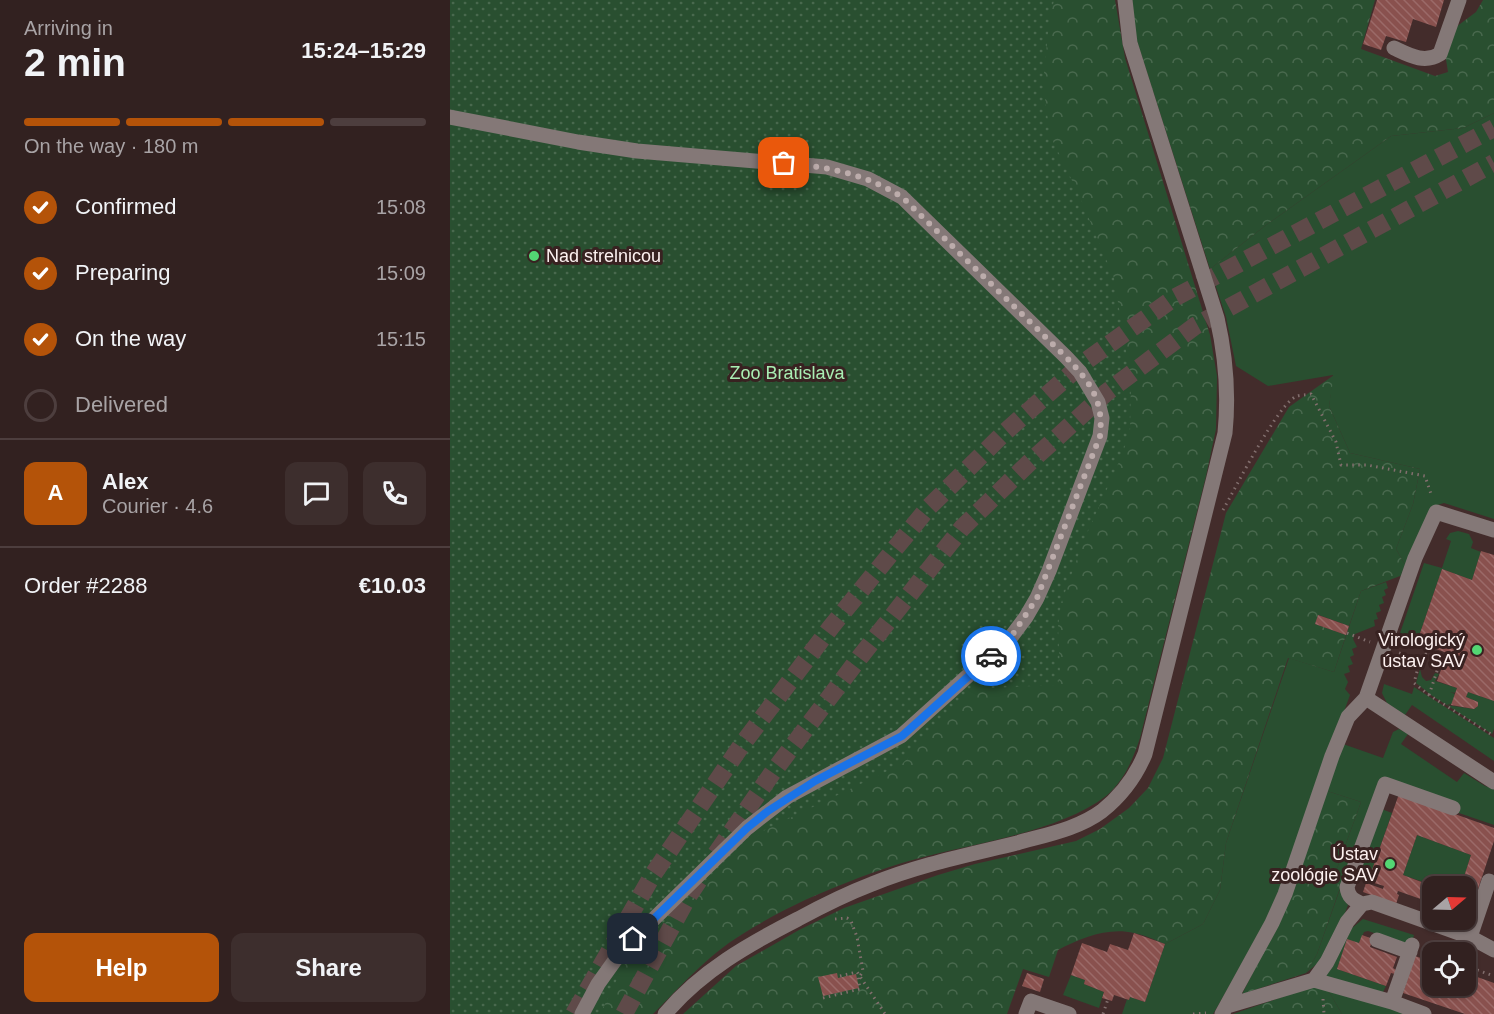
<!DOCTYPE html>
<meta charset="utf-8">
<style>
:root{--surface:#322120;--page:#3d2e2d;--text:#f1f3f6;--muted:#a8a3a5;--line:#4d3e3e;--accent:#b45309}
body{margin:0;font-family:Arial,sans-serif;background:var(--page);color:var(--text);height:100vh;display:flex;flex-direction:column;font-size:22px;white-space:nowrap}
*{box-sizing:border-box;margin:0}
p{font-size:20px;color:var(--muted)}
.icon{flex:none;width:33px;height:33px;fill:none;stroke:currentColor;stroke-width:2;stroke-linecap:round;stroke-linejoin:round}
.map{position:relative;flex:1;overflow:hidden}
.panel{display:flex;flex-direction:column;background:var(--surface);width:450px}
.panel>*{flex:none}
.needle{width:39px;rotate:71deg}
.fabs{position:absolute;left:972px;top:876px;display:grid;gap:12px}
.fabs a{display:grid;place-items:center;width:54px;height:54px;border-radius:12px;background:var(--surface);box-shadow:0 2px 4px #0004,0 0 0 2px var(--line);font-size:30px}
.pin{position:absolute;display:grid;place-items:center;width:51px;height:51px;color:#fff;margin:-26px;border-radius:12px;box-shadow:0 3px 9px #0006}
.courier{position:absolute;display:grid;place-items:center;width:60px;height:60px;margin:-30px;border:4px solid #1a73e8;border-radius:50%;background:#fff;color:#222;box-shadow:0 2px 8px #0007}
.head em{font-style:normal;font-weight:600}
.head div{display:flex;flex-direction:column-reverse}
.head{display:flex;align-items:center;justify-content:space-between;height:102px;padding:0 24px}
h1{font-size:39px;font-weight:600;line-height:45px}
.bar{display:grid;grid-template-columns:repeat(4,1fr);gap:9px 6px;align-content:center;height:72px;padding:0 24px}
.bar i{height:8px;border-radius:4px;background:var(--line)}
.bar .on{background:var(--accent)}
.bar p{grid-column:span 4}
.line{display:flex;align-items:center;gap:15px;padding:0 24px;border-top:2px solid var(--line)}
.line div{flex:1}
.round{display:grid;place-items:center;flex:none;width:63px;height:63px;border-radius:12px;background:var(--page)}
ol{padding:0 24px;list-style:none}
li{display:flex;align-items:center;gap:18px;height:66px}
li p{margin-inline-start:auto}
li .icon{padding:6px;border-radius:50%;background:var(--accent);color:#fff;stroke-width:4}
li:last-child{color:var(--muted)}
li i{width:33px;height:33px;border:3px solid var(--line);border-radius:50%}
.primary-button{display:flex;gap:12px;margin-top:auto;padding:12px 24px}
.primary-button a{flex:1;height:69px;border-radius:12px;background:var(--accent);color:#fff;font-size:24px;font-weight:600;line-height:69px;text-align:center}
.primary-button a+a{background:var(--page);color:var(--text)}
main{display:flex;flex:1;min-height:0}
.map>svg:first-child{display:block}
.green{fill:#294f30}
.forest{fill:url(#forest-crowns)}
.park{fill:url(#park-dots)}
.building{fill:url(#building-back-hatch)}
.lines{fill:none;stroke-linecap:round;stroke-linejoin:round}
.highway-tunnel{stroke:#5f4a49;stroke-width:18;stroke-dasharray:18 9;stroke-linecap:butt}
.path{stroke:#826f6e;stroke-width:3;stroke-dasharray:1.5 4.5;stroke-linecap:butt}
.minor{stroke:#847877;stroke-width:15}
.done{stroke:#bcacab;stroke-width:6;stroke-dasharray:0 10.8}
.route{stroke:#1a73e8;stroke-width:8}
.poi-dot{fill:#53d673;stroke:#382221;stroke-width:2}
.labels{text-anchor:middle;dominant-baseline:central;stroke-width:6;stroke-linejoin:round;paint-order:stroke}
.poi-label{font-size:18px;fill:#fdf1f0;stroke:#382221;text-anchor:end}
.park-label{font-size:18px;fill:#a9eeb3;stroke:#382221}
</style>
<main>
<section class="panel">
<div class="head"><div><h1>2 min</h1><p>Arriving in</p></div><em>15:24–15:29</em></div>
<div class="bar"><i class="on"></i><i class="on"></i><i class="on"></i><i></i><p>On the way · 180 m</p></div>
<ol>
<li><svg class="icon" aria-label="check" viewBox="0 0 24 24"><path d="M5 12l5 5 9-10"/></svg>Confirmed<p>15:08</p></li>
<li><svg class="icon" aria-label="check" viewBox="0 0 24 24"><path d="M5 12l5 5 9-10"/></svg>Preparing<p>15:09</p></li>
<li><svg class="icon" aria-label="check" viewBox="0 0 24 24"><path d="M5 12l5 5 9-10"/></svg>On the way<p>15:15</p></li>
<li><i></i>Delivered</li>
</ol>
<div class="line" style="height:108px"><b class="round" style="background:var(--accent);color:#fff">A</b><div><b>Alex</b><p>Courier · 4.6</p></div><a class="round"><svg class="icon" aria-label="chat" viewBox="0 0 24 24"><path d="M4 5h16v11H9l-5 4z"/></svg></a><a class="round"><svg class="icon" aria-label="phone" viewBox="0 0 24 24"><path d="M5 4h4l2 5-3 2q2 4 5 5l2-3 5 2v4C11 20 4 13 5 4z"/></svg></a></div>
<div class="line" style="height:78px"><div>Order #2288</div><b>€10.03</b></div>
<div class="primary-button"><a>Help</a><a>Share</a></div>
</section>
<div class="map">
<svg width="1044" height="1014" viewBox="0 0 1044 1014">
<defs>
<pattern id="forest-crowns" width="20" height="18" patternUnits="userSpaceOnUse" patternTransform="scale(1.5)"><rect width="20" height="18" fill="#294f30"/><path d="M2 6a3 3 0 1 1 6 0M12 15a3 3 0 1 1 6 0" fill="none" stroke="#49694e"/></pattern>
<pattern id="park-dots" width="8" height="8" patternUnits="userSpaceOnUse" patternTransform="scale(1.5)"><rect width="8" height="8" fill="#294f30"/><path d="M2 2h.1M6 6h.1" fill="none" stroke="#49694e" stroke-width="1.8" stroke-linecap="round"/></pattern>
<pattern id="building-back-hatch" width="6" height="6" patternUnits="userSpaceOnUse" patternTransform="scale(1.5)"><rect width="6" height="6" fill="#89514e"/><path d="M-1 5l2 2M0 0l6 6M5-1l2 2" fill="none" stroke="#9b6a68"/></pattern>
</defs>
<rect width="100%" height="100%" fill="#432c2b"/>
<path class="green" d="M1044,113V519L994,503L981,507L955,576H950L955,565L946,549L963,504L970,469L900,453L879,406L883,375L818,386L786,366L776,317L760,269L816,225L941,136L1013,128Z
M1008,531L1019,534L1023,542L1021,548L1031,552L1022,580L992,569L967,642L949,636L974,563L992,568L1001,541L996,539L1000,533Z
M936,582L938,588L934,590L936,595L932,597L934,603L929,605L931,611L926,613L928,619L924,620L925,626L905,634L903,639L907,647L902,649L904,655L900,657L903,664L898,666L900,672L894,674L898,682L895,689L900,695L832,883L816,920L769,1004L763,1014H672L677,999L679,1000L680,997L695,1002L715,944L753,924L770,890L776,843L839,658L884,672L911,591Z
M970,669L972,677L976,681L981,680L985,673L989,674L985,681L1007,688L1005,693L1000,692L1005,694L1002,704L996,705L1024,709L1028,706V702L1016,697L1018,692L1044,701V729L1042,734L981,695L966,683Z
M934,684L962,694L964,687L1044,738V761L962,705L955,715L937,703L932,693Z
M949,729L958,734L951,744L1007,782L1014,773L1035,786L1044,789V825L1006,812L932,779L894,900L898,905L895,913L873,959L856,973L867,954L891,886L882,882L911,802L877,791L893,744L933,758L943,732Z
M929,808L942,813L918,881L905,876Z
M967,835L1021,855L1011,886H985L953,875Z
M913,919L964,935L962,942L957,944L918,931L914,932L909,943L897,940L887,969L936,986L932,994L875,978L902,928Z
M621,975L635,980L634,984L654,992L649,1008L613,995Z
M876,987L960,1014H892Z"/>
<path class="forest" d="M0,0H665L675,58L760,335L767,376L766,429L756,476L690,738C683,759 674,781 656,796C609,832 524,843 466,859C428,869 392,884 355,900C334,910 311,922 291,935C258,955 230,987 203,1014H138Z
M682,0H925L911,49L985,76L998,72L995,53L1002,30L1026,12L1033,0H1044V113L1013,128L941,136L816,225L760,269L686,38Z
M884,375L879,406L900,453L970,469L963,504L946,549L955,565L950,576L911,591L899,626L869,615L865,624L896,635L884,672L838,658L776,843L770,890L753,924L715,944C705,940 695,935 684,933C658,927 631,938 608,950L599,977L573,969L557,1014H233L286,966L349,930L394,908L488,875L525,864L626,841L650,829L679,808L698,788L713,758L776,513L839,407Z
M877,791L911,802L882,882L891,885L867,954L856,973L792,994L836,908Z
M867,985L876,987L892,1014H783Z"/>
<path class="park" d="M0,0H604L599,23L593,84L600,135L629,195L664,278L681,381L680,432L670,460L634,540L611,603L608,627L610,672L608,685L540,688L527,685L452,764L313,831L177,959L150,1014H0Z"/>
<path class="building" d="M927,0H994L986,27L963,19L956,42L936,36L931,50L913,44Z
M1031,551L1044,555V701L1018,692L1016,697L1028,702V706L1024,709L1001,705L1007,688L987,681L997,653L967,642L992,569L1022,580Z
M868,615L899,626L896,635L865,624Z
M949,794L1044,828V841L1019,916L1016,915V886H1011L1021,855L967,835L953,875L982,886V903L948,891L947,894L949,895L946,904L913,892L916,883L933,889L934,886L918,881Z
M684,933L715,944L695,1002L680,997L679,1000L664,995L662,1001L652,998L654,992L634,984L635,980L621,975L632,943L657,952L660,944L678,950Z
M912,935L923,939L920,947L947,957L943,968L946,970L945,974L941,973L936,986L887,969L897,939L909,943Z
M965,956L982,962V986H1016V973L1044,983V1014H1015L953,993Z
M387,973L388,978L406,974L409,988L373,996L368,977Z
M577,973L594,979L590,992L572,986Z"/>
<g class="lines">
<path class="highway-tunnel" d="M266,854L323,772L410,657L512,528L580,462L657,392L745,326L1044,163
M124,1014L202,876L291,746L381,627L478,508L555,432L633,363L724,298L1044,128
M174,1014L239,895L251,877"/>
<path class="path" d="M773,510C785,489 828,403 847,396C850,395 856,395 861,394L886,442L891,465H917L975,476L982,497
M897,633L920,642
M949,653L970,660L976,654L994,660
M970,660L964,683L979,695L1044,736
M979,695L991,659
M385,919L397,918L401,921L407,937L413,971L410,976L407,977
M974,953L982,956
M1016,966L1044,976
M390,976L407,972L435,1014
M373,998L410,989L408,977
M873,999L874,1014
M653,1014L658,999
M743,1014L756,1013"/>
<path class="minor" d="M944,48C959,55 974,64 990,54L1009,0
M0,117L128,142L187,151L377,167L418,179L452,197L616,357L630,372L648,402L652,418L650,436L599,571L587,598L576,617L561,637L451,736L337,797L297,828L173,949L148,984L132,1014
M916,698L1044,782
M912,904C903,900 898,897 897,887L935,784L1003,808
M1020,937L1039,881
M927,940L960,952
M864,980L877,962L897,922L912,904L922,902L1020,937L1044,950
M942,1002L962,945
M777,1006L864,980L942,1002L974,1014
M215,1014C251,971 299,944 348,919C372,906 396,894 422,884C468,865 518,855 567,843C595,835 628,829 652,811C672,795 685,778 695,754L775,433C779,393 776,357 767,318L680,43L675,0
M576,1014L581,1001L619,1014
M772,1014L822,923L835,894L882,756L898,717L916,698L965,558L986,512L1044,530"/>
</g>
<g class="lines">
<path class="done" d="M334,163C378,167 413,173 452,197L616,357C640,382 654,400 650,436L587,598L561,637L541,656"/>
<path class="route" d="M183,939L297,828L318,811L365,781L452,736L541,656"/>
</g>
<g class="poi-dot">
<circle cx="84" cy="256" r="6"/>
<circle cx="1027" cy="650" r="6"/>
<circle cx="940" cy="864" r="6"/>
</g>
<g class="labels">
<g class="poi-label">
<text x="96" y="256" text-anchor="start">Nad strelnicou</text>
<text x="1015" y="640">Virologický<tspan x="1015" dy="21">ústav SAV</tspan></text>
<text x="928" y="854">Ústav<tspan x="928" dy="21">zoológie SAV</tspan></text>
</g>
<g class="park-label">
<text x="337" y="373">Zoo Bratislava</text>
</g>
</g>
</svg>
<div class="fabs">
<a><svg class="needle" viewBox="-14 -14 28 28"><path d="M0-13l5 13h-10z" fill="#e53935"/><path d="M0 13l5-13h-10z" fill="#a8a3a5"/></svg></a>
<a><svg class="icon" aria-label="locate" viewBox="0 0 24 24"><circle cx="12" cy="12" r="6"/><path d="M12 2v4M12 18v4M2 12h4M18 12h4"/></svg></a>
</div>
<div class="pin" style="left:334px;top:163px;background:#ea580c"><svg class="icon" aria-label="bag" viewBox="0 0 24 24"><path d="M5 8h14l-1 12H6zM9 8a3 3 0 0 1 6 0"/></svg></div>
<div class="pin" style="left:183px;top:939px;background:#1f2937"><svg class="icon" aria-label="home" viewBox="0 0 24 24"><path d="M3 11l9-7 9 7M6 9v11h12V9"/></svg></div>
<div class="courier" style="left:541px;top:656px"><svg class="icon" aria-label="car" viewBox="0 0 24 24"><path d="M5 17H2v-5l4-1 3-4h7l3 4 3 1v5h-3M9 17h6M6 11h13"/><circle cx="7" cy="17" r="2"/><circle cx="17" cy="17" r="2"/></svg></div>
</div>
</main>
